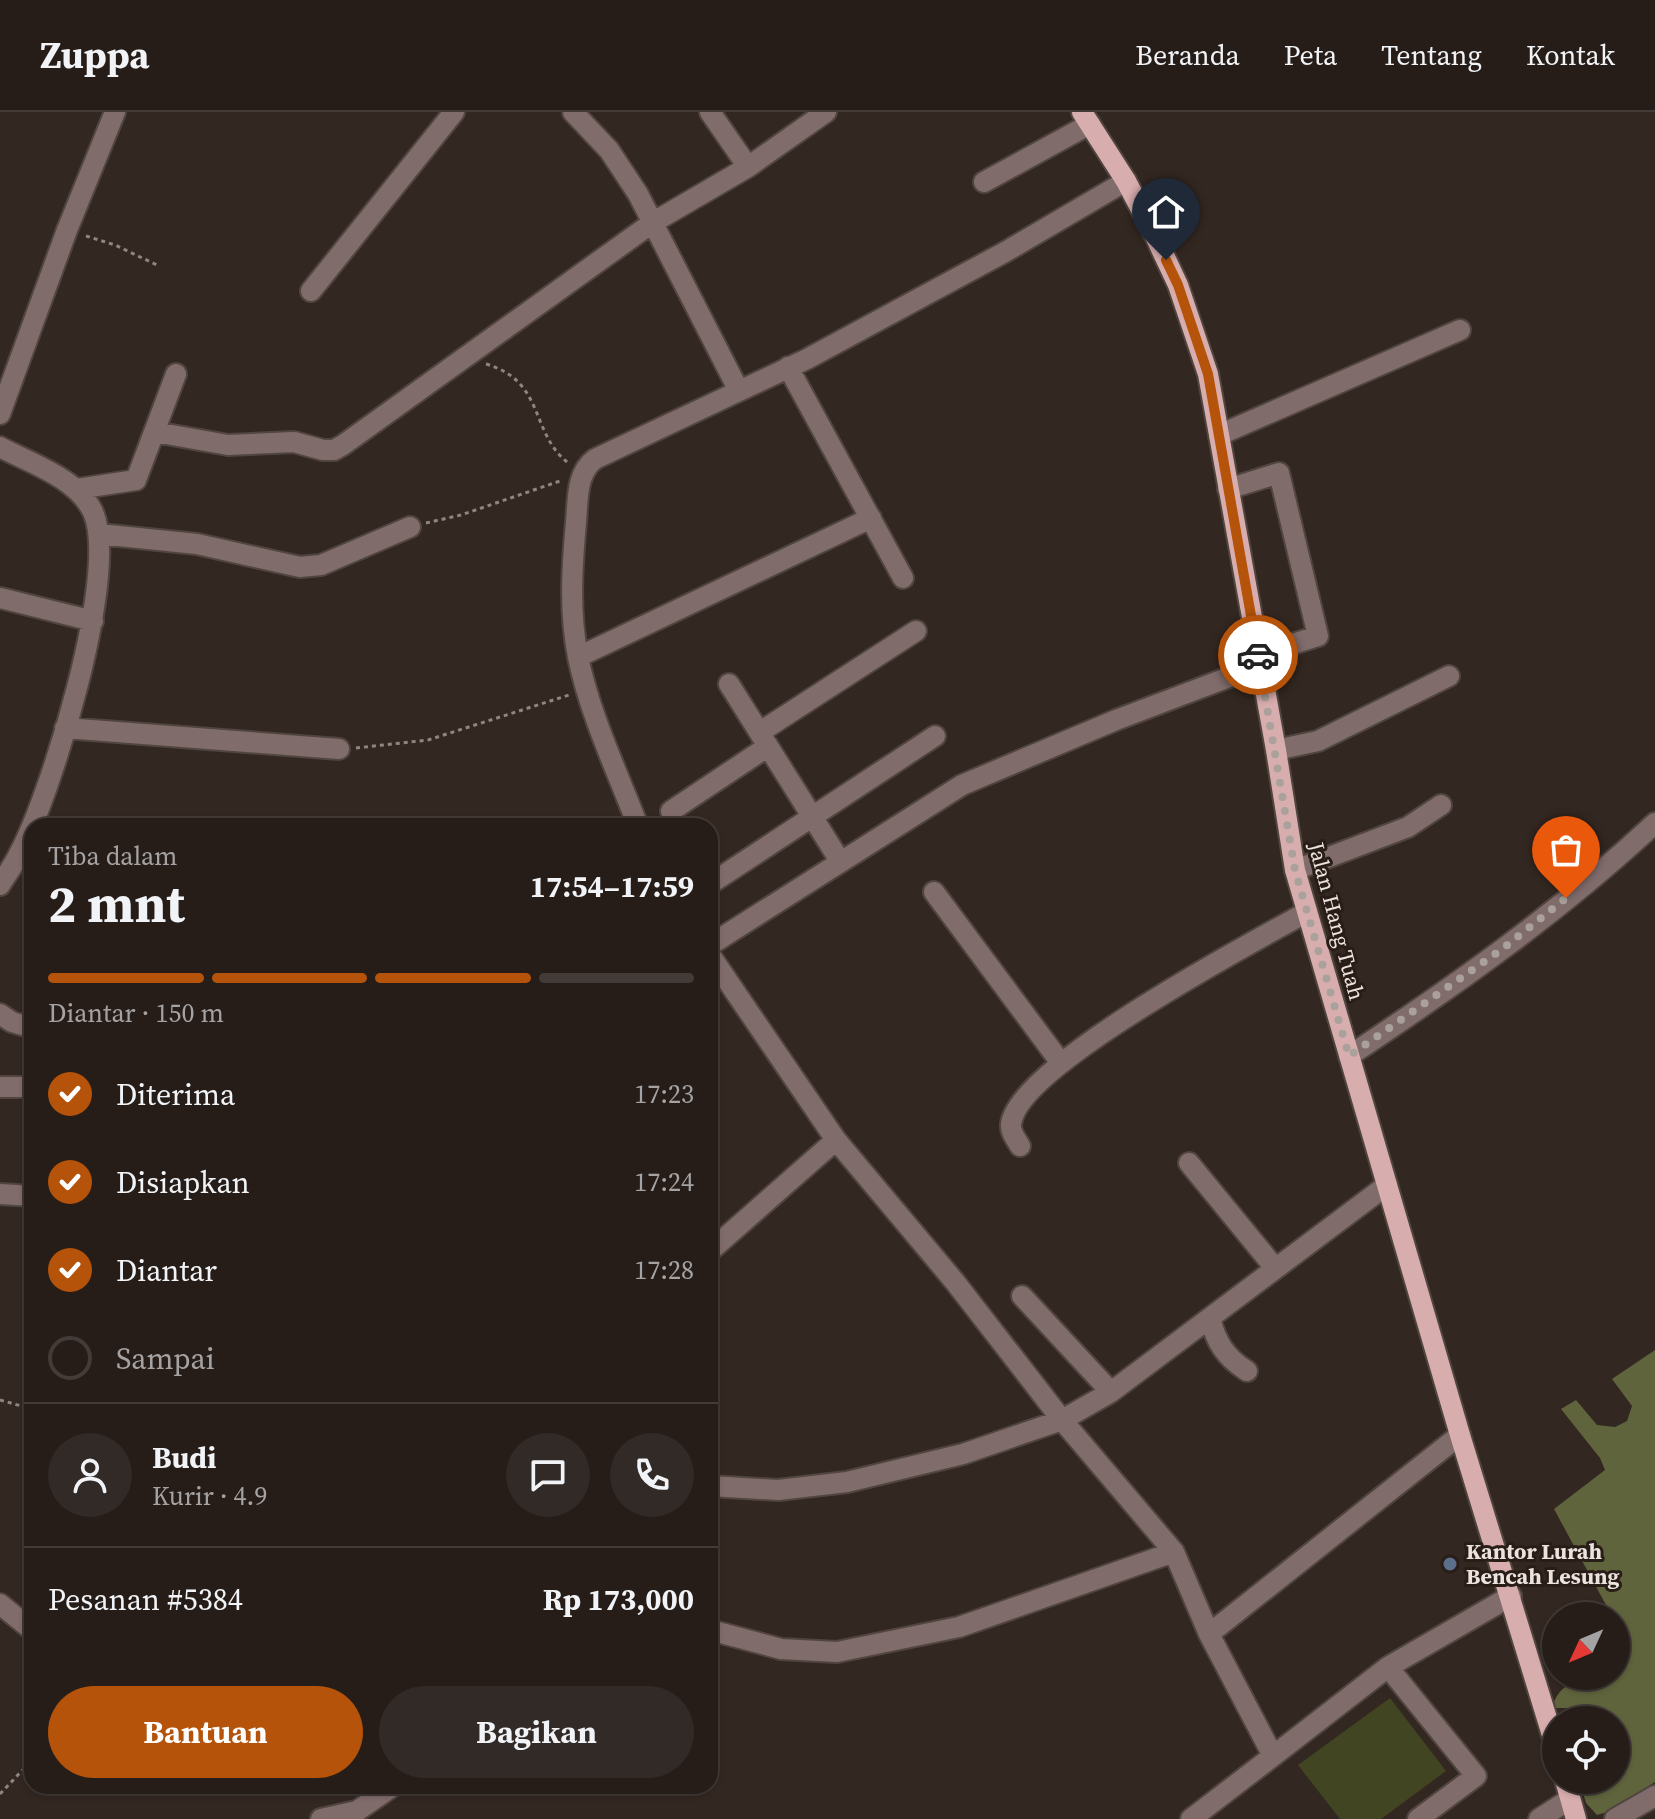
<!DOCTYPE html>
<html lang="id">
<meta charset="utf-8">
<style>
:root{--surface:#261d19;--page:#322a26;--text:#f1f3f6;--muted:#a4a2a2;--line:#423b38;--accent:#b45309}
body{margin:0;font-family:"Source Serif 4",serif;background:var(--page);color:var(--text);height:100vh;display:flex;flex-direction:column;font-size:30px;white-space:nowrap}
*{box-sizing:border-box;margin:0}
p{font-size:26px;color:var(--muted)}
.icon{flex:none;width:44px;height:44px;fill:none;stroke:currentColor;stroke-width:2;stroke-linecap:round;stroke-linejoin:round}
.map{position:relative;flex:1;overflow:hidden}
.details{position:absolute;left:24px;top:706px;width:694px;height:976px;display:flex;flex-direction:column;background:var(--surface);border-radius:24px;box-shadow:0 2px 6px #0004,0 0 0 2px var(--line)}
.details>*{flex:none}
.needle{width:52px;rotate:226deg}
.controls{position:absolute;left:1542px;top:1490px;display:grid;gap:16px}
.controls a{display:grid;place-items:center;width:88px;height:88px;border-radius:50%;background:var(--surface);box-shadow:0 2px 6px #0004,0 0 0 2px var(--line);font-size:40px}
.pin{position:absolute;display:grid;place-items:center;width:68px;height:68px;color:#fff;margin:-82px -34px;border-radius:50% 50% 50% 0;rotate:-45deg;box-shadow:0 0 8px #0007}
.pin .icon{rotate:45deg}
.courier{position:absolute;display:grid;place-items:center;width:80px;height:80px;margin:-40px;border:6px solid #b45309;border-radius:50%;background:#fff;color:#222;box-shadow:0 2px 10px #0007}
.headline em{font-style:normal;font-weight:700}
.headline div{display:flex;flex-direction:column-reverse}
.headline{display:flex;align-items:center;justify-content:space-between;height:136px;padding:0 24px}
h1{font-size:52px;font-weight:700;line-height:60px}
.bar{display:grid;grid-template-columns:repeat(4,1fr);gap:12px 8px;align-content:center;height:96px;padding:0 24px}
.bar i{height:10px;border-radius:6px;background:var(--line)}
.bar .current{background:var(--accent)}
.bar p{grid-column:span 4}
.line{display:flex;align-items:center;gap:20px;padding:0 24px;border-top:2px solid var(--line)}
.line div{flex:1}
.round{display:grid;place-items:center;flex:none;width:84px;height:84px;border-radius:42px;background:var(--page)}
ol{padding:0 24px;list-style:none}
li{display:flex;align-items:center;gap:24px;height:88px}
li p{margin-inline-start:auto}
li .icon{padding:8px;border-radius:50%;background:var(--accent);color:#fff;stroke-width:4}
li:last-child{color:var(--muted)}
li i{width:44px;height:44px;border:4px solid var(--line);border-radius:50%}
.cta{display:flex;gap:16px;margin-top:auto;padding:16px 24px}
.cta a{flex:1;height:92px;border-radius:48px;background:var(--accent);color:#fff;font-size:32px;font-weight:700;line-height:92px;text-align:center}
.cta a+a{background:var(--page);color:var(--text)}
header{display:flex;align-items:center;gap:48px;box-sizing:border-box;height:112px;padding:0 40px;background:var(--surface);border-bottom:2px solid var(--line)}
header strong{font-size:38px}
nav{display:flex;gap:44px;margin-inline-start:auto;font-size:28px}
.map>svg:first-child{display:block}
.green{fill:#414521}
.forest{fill:#5f643d}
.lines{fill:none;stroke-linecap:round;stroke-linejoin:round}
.minor-casing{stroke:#51453f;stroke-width:24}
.major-casing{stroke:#51453f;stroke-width:24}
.path{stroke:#908681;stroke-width:3;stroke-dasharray:4 4;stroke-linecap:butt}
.minor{stroke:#816c6c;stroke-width:20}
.major{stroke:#d8adae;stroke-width:20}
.done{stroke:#aba19c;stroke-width:8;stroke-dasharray:0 14.4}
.route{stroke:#b45309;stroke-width:10}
.service-dot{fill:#5c6f8a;stroke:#291d17;stroke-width:3}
.labels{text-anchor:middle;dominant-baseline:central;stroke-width:6;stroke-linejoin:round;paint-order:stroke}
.street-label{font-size:22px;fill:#ece3df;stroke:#291d17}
.poi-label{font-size:22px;font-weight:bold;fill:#ece3df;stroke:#291d17;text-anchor:start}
</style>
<header>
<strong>Zuppa</strong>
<nav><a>Beranda</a><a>Peta</a><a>Tentang</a><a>Kontak</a></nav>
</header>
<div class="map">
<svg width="1655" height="1707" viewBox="0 0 1655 1707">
<rect width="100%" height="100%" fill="#332721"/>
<path class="green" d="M1390,1586L1446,1659L1381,1707H1340L1298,1653Z"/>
<path class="forest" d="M1655,1238V1670L1607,1700L1597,1703L1586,1691L1579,1668H1616V1608H1569L1573,1606L1570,1596H1556L1554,1590C1564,1565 1593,1564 1616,1564V1542L1628,1533L1616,1511V1504H1612L1554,1397L1605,1358L1600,1346L1561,1297L1576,1288L1597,1313L1615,1315L1627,1309L1632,1294L1612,1267Z"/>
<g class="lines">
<g class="minor-casing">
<path id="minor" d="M573,0L609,38L638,82L739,279
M710,0L748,55
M984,70L1090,12
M311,179L454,0
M788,255L903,466
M0,302L67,118L115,0
M155,320L228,333L294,330L323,338H334L343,333L652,111L748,55L826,0
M1219,323L1460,218
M0,335C32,352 77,366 93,400C120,460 51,683 19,742C14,753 6,763 0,773
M77,377L136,368L176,262
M1228,377L1279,361L1318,524L1258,543
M99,422L197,432L300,455L321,453L410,415
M0,486L93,509
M578,545L871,406
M729,572L840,749
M65,616L339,637
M760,620L916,519
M1276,638L1318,629L1449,564
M671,699L767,635
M638,714C617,659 590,603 578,545C569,500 572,455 576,410C578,388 576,361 595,347L807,247L1005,140L1126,69
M1295,758L1408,715L1441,693
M710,772L935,624
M934,780L1061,951
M710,833L962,673L1116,608L1261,553
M710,843L836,1028L955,1170L1062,1308L1174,1440L1209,1522L1273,1644L1388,1555L1511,1484
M0,902L12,910L32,916
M1349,944C1456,873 1562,798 1655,711
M0,975H32
M1020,1034C1016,1027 1010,1020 1011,1012C1018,954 1253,830 1307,800
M1189,1051L1275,1156
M0,1082L32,1084
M710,1139L836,1028
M1022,1184L1111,1280
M1210,1206C1216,1230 1225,1245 1247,1259
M710,1374L778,1378L847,1370L963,1342L1062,1308L1111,1280L1387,1073
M0,1492L32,1518
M710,1518L781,1537L837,1540L959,1515L1174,1440
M1209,1522L1460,1323
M1388,1555L1476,1664L1418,1707
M321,1707L357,1699L393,1674
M1191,1707L1273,1644
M1539,1707L1570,1687
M1615,1707L1655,1684"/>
</g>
<g class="major-casing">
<path id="major" d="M1082,0L1126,69L1155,124L1178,173L1208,262L1276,638L1295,758L1460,1323L1556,1636
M1565,1668L1576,1707"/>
</g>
<path class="path" d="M86,124L115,133L157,153
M486,252C545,269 530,320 567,350
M426,411L461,403L560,369
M356,636L428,628L569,583
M0,1288L32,1297
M0,1682L32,1648"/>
<use href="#minor" class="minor"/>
<use href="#major" class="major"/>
</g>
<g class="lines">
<path class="done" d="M1258,543L1295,758L1349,944L1501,838L1566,786"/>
<path class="route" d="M1166,148L1178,173L1208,262L1258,543"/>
</g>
<circle class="service-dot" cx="1450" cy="1452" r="8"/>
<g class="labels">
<g class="street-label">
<text transform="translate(1337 809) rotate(75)">Jalan Hang Tuah</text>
</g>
<g class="poi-label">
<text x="1466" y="1439">Kantor Lurah<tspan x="1466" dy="25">Bencah Lesung</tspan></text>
</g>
</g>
</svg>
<div class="controls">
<a><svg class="needle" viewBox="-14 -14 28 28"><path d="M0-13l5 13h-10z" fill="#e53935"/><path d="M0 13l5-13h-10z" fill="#a4a2a2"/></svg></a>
<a><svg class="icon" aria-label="locate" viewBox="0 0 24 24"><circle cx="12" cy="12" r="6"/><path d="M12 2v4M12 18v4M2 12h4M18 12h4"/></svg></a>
</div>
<div class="pin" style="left:1566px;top:786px;background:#ea580c"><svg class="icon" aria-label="bag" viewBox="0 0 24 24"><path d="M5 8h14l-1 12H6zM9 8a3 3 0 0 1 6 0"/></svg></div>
<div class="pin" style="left:1166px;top:148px;background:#1f2937"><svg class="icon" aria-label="home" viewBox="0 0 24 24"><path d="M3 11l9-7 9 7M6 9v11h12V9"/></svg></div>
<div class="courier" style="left:1258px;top:543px"><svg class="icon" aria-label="car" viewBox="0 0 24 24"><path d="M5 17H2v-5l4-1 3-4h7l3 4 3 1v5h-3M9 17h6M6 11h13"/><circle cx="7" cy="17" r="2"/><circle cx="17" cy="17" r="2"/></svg></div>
<section class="details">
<div class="headline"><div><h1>2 mnt</h1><p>Tiba dalam</p></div><em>17:54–17:59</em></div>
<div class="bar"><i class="current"></i><i class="current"></i><i class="current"></i><i></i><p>Diantar · 150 m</p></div>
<ol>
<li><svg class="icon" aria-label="check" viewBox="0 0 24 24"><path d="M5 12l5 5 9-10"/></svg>Diterima<p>17:23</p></li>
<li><svg class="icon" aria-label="check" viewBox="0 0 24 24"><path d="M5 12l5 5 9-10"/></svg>Disiapkan<p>17:24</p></li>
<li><svg class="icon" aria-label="check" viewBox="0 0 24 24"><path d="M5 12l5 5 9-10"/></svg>Diantar<p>17:28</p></li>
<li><i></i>Sampai</li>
</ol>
<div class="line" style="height:144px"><a class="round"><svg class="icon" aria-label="person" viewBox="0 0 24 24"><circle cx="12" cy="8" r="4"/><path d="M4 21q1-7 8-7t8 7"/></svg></a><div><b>Budi</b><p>Kurir · 4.9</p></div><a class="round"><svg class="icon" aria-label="chat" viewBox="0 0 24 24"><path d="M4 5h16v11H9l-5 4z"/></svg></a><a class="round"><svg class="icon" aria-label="phone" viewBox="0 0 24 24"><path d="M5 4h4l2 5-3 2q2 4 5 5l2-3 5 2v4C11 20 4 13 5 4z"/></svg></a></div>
<div class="line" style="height:104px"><div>Pesanan #5384</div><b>Rp 173,000</b></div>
<div class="cta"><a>Bantuan</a><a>Bagikan</a></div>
</section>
</div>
